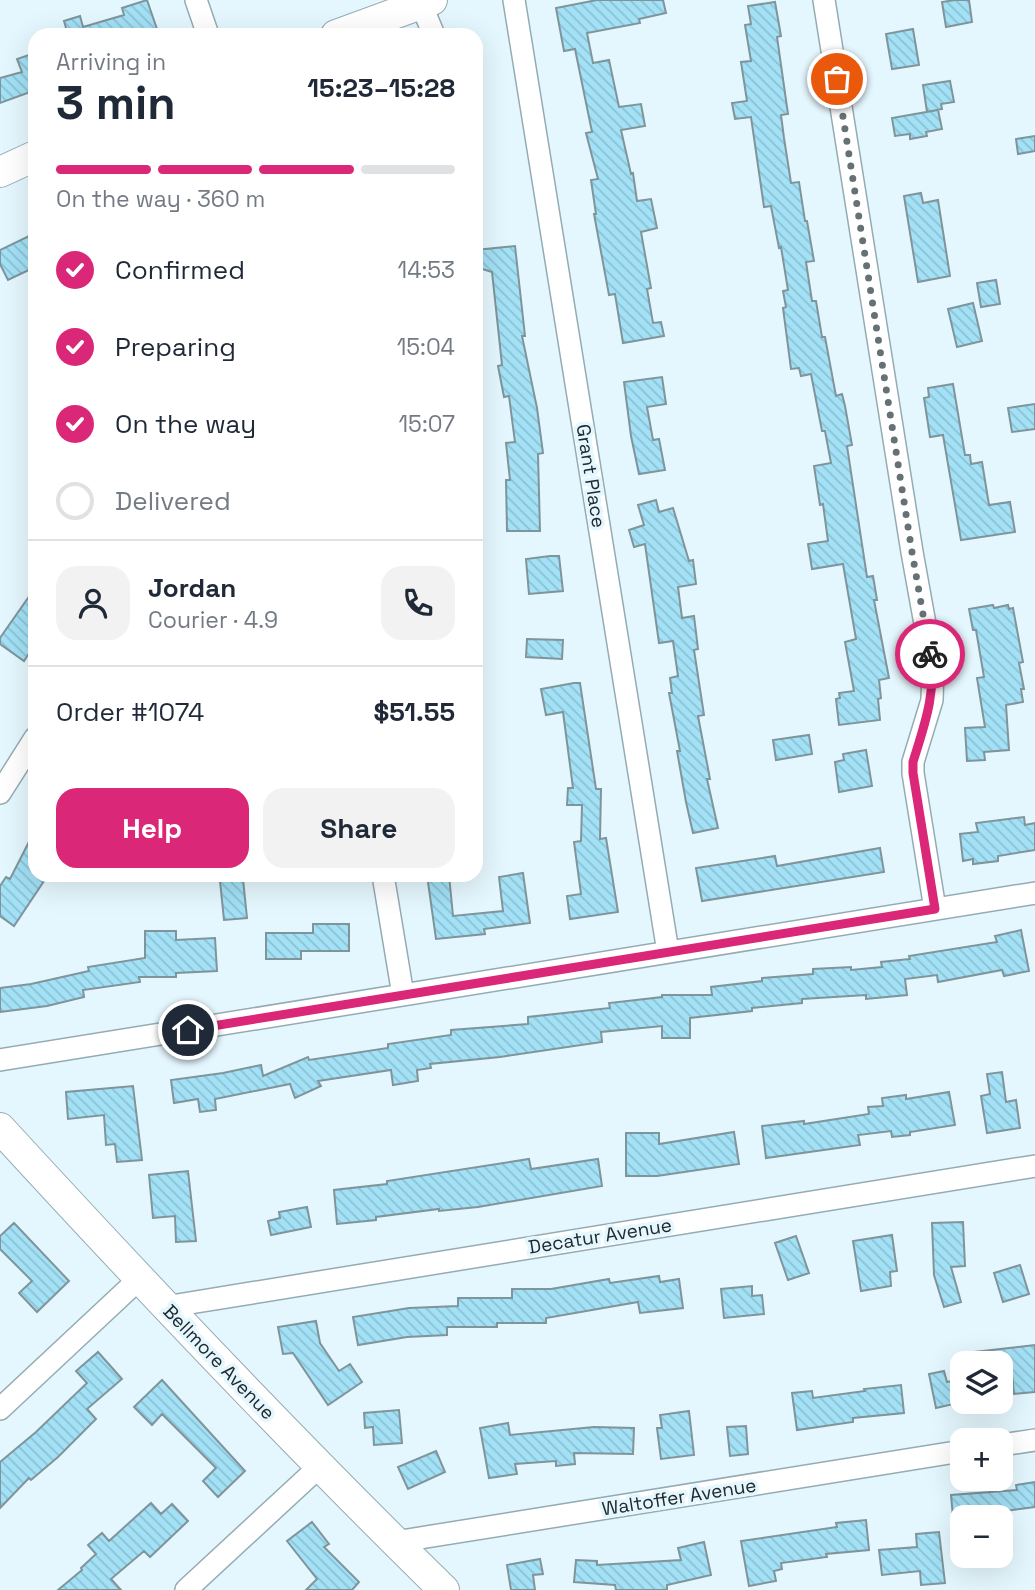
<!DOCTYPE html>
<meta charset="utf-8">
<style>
:root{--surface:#fff;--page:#f2f2f3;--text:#1f2937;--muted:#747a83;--line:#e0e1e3;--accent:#db2777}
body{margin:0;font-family:"Space Grotesk",sans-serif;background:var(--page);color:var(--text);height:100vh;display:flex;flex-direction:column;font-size:26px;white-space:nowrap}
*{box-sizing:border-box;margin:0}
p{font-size:23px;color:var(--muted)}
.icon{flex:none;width:38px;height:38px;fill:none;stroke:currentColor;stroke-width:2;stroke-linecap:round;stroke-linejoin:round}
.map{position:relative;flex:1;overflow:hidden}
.panel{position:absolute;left:28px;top:28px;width:455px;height:854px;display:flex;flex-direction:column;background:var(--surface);border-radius:21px;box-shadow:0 7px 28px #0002}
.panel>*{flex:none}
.fabs{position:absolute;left:950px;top:1351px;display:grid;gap:14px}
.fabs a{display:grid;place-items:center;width:63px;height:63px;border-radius:14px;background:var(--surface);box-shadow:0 7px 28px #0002;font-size:35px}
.pin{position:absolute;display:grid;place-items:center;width:60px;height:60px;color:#fff;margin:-30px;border:4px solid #fff;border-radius:50%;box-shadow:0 2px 7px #0007}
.courier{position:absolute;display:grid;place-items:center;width:70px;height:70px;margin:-35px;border:5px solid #db2777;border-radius:50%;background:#fff;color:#222;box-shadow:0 2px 9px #0007}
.head em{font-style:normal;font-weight:700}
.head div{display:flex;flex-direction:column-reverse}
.head{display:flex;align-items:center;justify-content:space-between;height:119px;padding:0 28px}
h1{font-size:46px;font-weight:700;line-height:52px}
.bar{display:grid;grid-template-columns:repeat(4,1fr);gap:10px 7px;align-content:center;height:84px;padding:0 28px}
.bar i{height:9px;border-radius:5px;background:var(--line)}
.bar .on{background:var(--accent)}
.bar p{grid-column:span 4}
.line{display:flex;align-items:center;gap:18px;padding:0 28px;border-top:2px solid var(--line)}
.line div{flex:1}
.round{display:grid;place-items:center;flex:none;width:74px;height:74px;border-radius:21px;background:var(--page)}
ol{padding:0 28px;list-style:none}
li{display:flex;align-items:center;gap:21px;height:77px}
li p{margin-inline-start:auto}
li .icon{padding:7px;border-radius:50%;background:var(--accent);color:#fff;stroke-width:4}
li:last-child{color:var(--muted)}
li i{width:38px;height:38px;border:4px solid var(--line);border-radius:50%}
.button{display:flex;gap:14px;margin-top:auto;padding:14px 28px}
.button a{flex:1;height:80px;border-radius:21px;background:var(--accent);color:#fff;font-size:28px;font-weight:700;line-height:80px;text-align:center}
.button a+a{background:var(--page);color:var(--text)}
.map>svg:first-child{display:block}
.building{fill:url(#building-back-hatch);stroke:#7f949b;stroke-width:2}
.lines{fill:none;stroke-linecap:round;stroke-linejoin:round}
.street-casing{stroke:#95abb3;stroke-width:24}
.secondary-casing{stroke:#95abb3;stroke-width:32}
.street{stroke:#fff;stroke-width:21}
.secondary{stroke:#fff;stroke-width:30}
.done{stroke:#667176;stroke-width:7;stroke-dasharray:0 12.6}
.route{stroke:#db2777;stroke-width:9}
.labels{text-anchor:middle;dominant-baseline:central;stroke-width:7;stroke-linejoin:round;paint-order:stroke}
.street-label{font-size:19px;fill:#21292d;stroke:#e5f7fe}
</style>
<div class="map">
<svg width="1035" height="1590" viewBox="0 0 1035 1590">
<defs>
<pattern id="building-back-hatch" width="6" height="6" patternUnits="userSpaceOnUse" patternTransform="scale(1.75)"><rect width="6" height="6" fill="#a3e1f6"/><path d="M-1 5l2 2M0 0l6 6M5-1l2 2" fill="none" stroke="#8cc1d3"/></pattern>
</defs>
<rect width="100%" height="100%" fill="#e5f7fe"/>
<path class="building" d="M147,0L159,35H68L64,21L80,16L83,27L124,15L122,8Z
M597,0H663L666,13L639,19L640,23L587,33L593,63L609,60L619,107L641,104L645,126L621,130L631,174L633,173L637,201L651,199L657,228L641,232L651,288L647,289L653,323L661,322L664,336L623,343L615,294L609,295L594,214H596L591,180L598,179L586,133L592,132L575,49L564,51L556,8Z
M955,0H969L972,22L946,27L942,2Z
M775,2L781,36L777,37L788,114L781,115L784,138L791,183L799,182L805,221H807L814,261L806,262L812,301H816L822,337H825L836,396L842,394L845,406L852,445L847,446L867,577L873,576L877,600H874L889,678L879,680L881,698L878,699L880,720L839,725L836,699L840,698L839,693L854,691L845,642L856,639L843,564L812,569L808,544L828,541L823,504L820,505L814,466L831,463L825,431H822L811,374L801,376L799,368L791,369L783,308L786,307L783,291L788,290L781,247L779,248L771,206L764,207L751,117L735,119L732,103L747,101L741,62L751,61L745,25L751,24L748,6Z
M913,29L919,65L892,69L886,34Z
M35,53V101L30,92L0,103V78L22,72L17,59Z
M950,81L954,102L941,104L942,109L927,112L923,85Z
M938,110L942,129L926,132L927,136L910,139V134L895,136L892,118Z
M1035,136V151L1018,154L1016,139Z
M921,193L923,203L938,200L950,276L918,282L904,196Z
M29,236L35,248V267L8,280L0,264V250Z
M515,246L525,336H522L537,408L543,453L538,454L540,531H507L506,480H510L506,443L515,442L509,396L504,397L498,366L502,365L492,272L476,267V250Z
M996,280L1000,304L981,307L977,283Z
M973,303L982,341L957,347L948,309Z
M662,377L666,404L647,407L653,440L659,439L665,470L639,474L631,436L624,382Z
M953,384L965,455H970L971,464L982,462L989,505L1010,502L1015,532L961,540L943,435L930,437L924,398L929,397L928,388Z
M1035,404V429L1012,432L1008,408Z
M656,500L659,512L673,508L689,561L693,560L696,584L678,587L682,618L694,616L698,649L694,650L704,715L698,716L710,779H707L718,828L693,833L686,802L677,751H680L669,693H672L670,678L678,676L673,641L659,643L645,544L634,547L629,530L644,525L638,505Z
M550,556H559L563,591L529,594L526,559Z
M35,588V644L24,661L0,644V638Z
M993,605L994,608L1008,605L1009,609L1013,608L1023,662L1019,663L1024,689H1021L1023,702L1006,705L1009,750L984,752L985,760L967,761L965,728L985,727L977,678L984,677L976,630H973L969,609Z
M527,639L563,640L562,659L526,657Z
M574,683H580L596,789H601L600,839L606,838L618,912L570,919L567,896L581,894L574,842L581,841L582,805H567L568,788H573L563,712L546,715L541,689Z
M809,735L812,754L776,760L773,740Z
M866,750L872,786L839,792L835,762L844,760L843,754Z
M1024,817L1025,825L1035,823V850L998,856V861L973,864V859L963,861L960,834L978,832L976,823Z
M35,830V875H48L14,926L0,916V886L6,877L10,879Z
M880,848L884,872L702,901L696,868L775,856L777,866Z
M523,873L530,923L484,929L485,934L436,939L427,875H449L453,916L503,911L499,877Z
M243,879L247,918L224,920L220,881Z
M313,924H349V951H301V959H266V933H313Z
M1021,930L1029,971L1004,976L1002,970L938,982L937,975L905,979L907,995L866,999V995L802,999V1003L752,1008V1011L690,1018V1038H662V1026L601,1032L602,1042L500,1057L430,1064L431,1068L417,1070L418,1081L393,1085L391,1070L318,1081L321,1086L295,1098L290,1084L215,1099L216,1110L200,1112L198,1099L174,1103L171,1080L223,1073L261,1065L263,1076L308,1057L309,1060L388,1048V1044L451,1035V1030L528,1024V1017L610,1008L609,1003L662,997V995H712L711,987L762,981V978L813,974V969L851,967V970L882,967L881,962L910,959L909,956L997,942L995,936Z
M145,931H176V940L215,938L217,971L176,973V977H139L140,982L83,990L84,997L47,1006L0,1012V988L31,984L89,971L88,967L145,958Z
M1002,1072L1006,1102L1016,1100L1020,1128L987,1133L981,1096L990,1094L987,1074Z
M133,1086L142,1160L117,1162L115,1144L106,1145L104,1115L68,1119L66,1092Z
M949,1092L955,1125L910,1132V1135L892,1137L891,1131L858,1135L860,1145L766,1158L762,1126L804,1121V1124L869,1114L868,1107L883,1106L882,1098L906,1095V1099Z
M734,1132L739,1164L657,1176H626V1133H659V1144Z
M529,1159L531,1169L598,1159L602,1186L478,1207L439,1211V1209L376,1217V1220L337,1224L334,1190L387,1184V1181Z
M188,1171L196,1241L176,1242L175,1216L153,1218L149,1175Z
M307,1207L311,1227L271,1235L268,1221L280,1218L279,1212Z
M963,1222L965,1266L951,1267L961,1302L944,1307L934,1275L932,1223Z
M14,1223L69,1281L37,1312L19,1293L32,1281L0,1249V1236Z
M892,1235L897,1271L890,1272L891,1286L861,1291L853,1241Z
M796,1236L809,1273L788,1280L775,1243Z
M1020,1265L1029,1294L1003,1302L994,1273Z
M659,1276L660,1282L679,1279L683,1308L640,1313L638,1302L546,1318V1323H497V1327H447V1335L407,1337L358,1345L353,1317L409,1308L458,1306V1298H512V1289H551L609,1279L610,1283Z
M752,1286V1296L762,1295L764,1314L724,1318L721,1289Z
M316,1321L320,1343L339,1371L350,1364L362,1382L328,1405L293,1353L283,1354L278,1327Z
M1035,1345V1392L1014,1394L1011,1363H967L966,1353Z
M98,1352L122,1379L87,1409L96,1419L58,1457L31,1480L29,1478L0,1508V1462L36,1432L87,1383L76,1371Z
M944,1371L947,1382L962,1379V1402L936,1408L929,1374Z
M162,1380L245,1471L218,1497L203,1481L216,1468L162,1414L152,1425L134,1407Z
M901,1385L904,1413L853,1418V1422L797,1430L792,1393L812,1391L813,1398L865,1391L864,1389Z
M399,1410L402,1443L374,1445L373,1427L365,1428L364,1413Z
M689,1411L694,1455L661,1459L657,1428H662L660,1415Z
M508,1423L510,1435L594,1427L634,1428L633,1454L574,1453L575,1464L556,1466V1461L515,1464L517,1474L489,1478L480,1428Z
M746,1426L748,1454L730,1456L727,1427Z
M436,1451L445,1472L408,1489L398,1467Z
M1035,1482V1507L998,1512V1517H953L951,1495L1017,1490L1016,1485Z
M151,1503L161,1514L172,1504L188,1521L150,1557L144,1551L111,1579L121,1590H58L82,1570L81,1568L96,1554L88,1545L102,1533L109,1541Z
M866,1520L869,1550L826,1554L827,1557L781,1563L782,1569L774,1571L776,1581L749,1586L741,1541L837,1527L836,1523Z
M312,1522L329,1544L324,1547L359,1582L352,1590H306L317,1579L287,1541Z
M939,1532L945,1583L921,1585L920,1571L882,1575L879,1550L917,1547L916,1534Z
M704,1542L711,1575L667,1585V1590H616L615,1585L574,1582L576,1560L597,1561V1565L681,1560L678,1548Z
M540,1559L543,1574L533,1575L535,1590H511L507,1565Z"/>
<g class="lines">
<g class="street-casing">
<path id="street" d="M196,0L208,35
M514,0L668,952
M824,0L912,552L933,668L932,700L913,762V773L935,909
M421,4L434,35
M0,793L35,738
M383,875L403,995
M0,1060L1035,893
M165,1307L1035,1166
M0,1409L139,1279
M1001,1445L1035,1440
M395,1542L962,1451
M186,1590L319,1467"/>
</g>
<g class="secondary-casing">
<path id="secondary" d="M336,35L432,0
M0,172L35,156
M0,1128C145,1286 291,1440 444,1590"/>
</g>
<use href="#street" class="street"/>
<use href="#secondary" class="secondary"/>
</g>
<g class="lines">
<path class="done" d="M837,79L912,552L930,654"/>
<path class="route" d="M188,1030L935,909L913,773V762C924,726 937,692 930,654"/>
</g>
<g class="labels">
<g class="street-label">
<text transform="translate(591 476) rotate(81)">Grant Place</text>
<text transform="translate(600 1236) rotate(-9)">Decatur Avenue</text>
<text transform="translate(219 1362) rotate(46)">Bellmore Avenue</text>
<text transform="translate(679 1497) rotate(-9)">Waltoffer Avenue</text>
</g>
</g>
</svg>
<div class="fabs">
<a><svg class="icon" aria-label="layers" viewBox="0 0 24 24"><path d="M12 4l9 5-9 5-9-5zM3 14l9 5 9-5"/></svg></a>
<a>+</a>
<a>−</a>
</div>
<div class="pin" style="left:837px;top:79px;background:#ea580c"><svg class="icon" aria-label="bag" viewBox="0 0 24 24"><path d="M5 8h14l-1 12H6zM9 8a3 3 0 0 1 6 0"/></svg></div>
<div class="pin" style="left:188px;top:1030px;background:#1f2937"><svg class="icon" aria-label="home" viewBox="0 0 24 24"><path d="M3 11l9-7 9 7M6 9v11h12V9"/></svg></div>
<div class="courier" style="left:930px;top:654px"><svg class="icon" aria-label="bike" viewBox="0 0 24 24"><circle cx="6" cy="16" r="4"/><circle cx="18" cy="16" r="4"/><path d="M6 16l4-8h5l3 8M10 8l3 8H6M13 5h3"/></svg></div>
<section class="panel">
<div class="head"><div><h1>3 min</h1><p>Arriving in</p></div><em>15:23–15:28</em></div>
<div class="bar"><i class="on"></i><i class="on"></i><i class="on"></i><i></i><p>On the way · 360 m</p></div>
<ol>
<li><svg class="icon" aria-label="check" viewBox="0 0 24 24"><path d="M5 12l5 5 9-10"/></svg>Confirmed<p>14:53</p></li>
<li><svg class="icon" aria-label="check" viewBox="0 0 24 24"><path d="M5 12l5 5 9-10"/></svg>Preparing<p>15:04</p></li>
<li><svg class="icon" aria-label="check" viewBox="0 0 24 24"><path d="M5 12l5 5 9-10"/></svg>On the way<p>15:07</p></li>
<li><i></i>Delivered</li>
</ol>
<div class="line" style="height:126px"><a class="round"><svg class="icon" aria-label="person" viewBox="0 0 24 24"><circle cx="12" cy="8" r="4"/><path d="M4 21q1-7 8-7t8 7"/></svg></a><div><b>Jordan</b><p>Courier · 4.9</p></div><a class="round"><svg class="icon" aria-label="phone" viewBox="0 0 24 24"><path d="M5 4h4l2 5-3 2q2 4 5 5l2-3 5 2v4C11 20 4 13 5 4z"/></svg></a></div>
<div class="line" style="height:91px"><div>Order #1074</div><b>$51.55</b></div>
<div class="button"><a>Help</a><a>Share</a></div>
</section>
</div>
